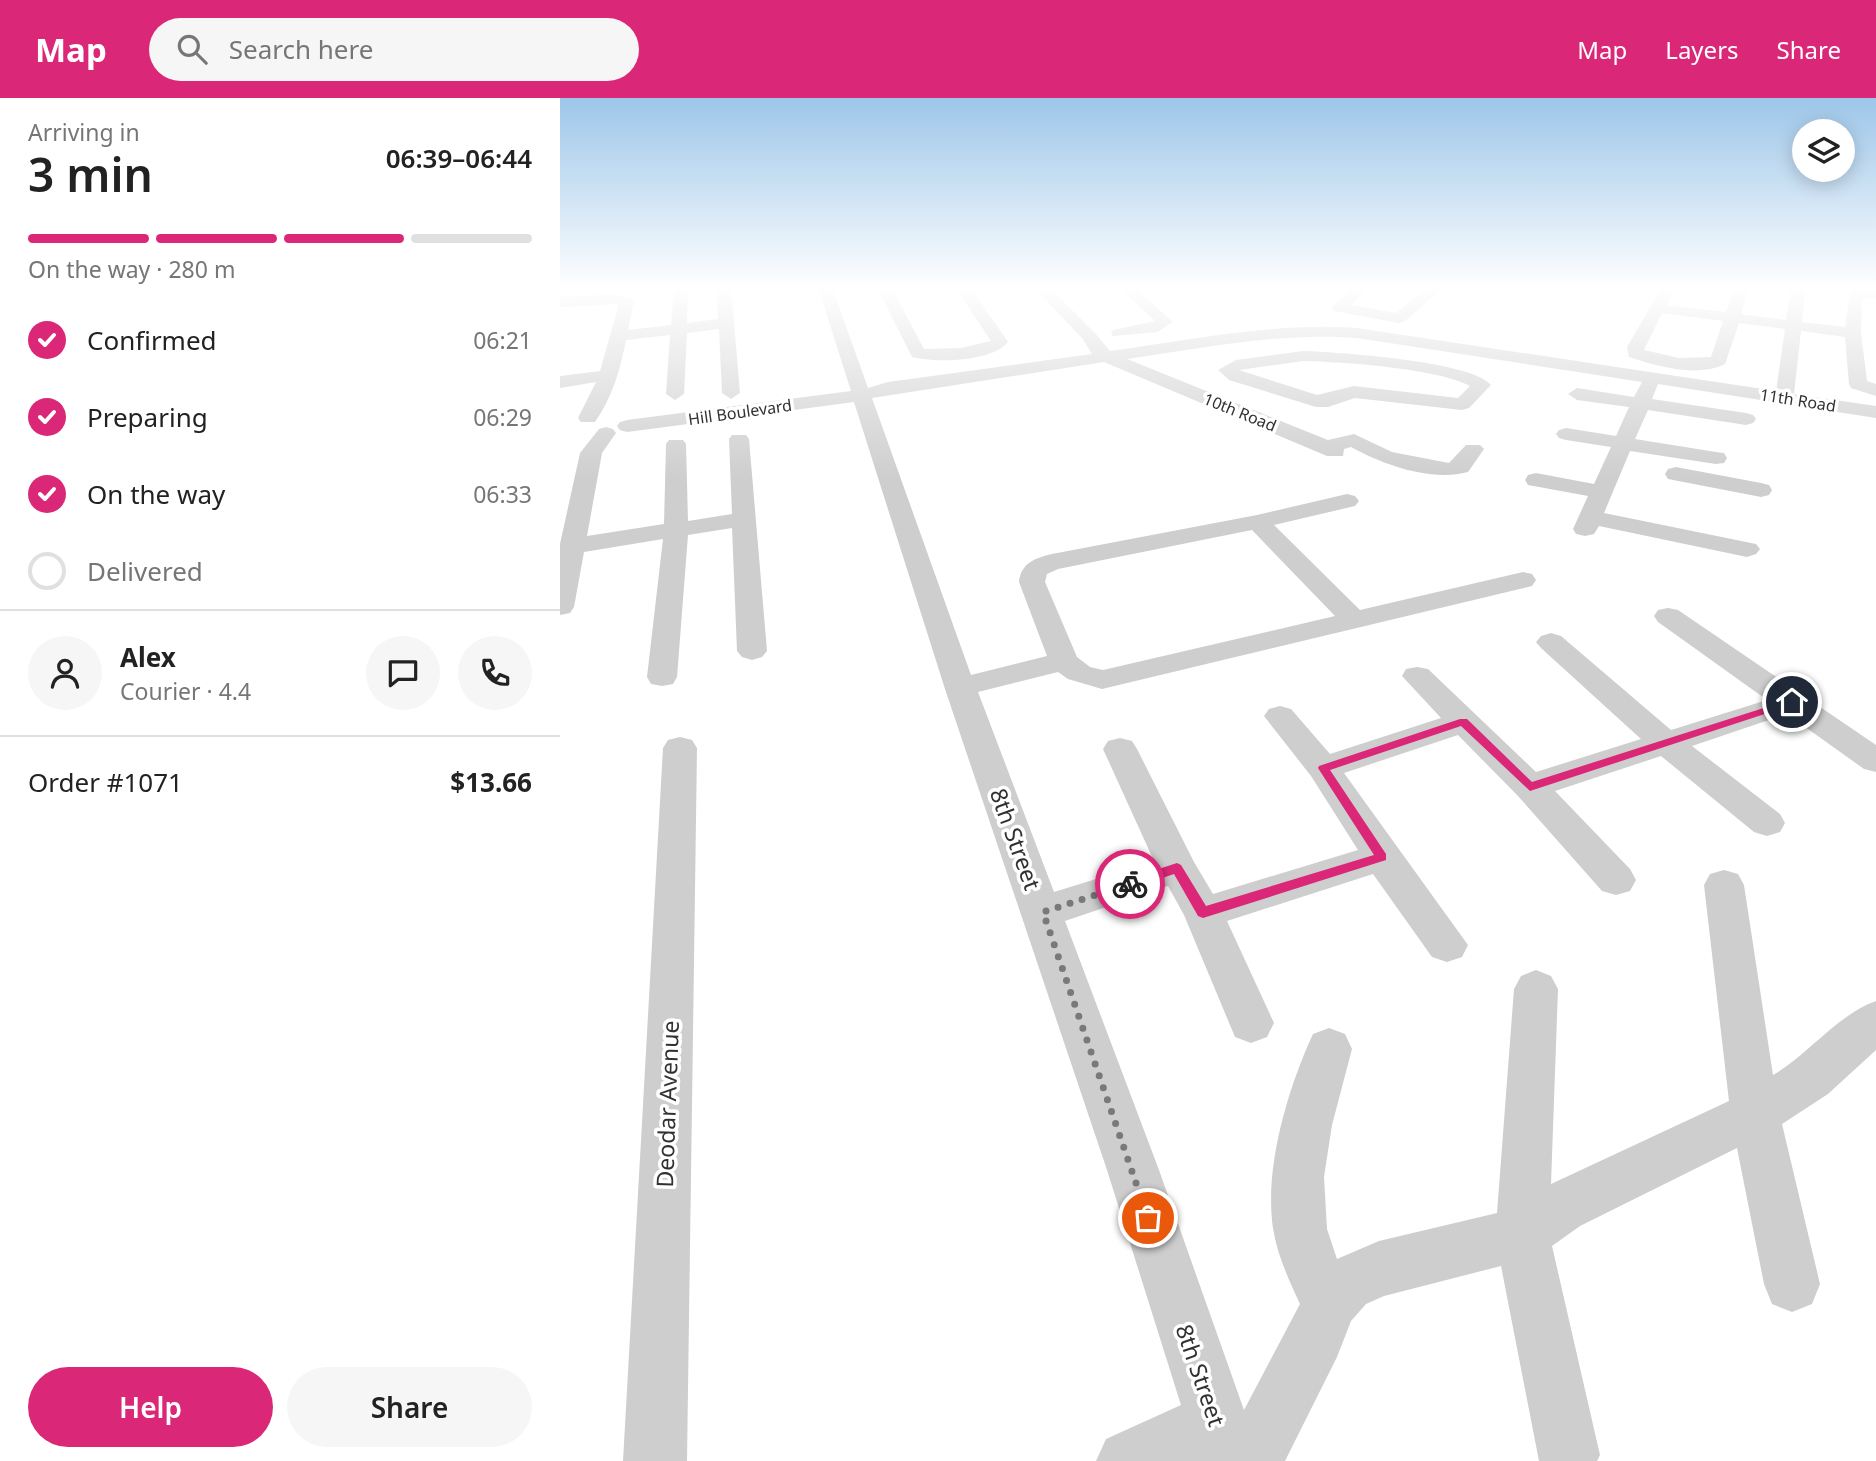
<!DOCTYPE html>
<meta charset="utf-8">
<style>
:root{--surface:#fff;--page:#f6f6f6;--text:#222;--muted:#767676;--line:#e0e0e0;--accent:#db2777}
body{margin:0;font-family:"Noto Sans",sans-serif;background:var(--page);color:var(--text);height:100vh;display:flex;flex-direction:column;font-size:26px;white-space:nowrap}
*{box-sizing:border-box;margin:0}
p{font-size:23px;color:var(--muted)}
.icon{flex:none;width:38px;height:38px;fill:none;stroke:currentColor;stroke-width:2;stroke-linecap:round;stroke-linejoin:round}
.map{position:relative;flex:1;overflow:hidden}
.panel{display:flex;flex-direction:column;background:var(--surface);width:560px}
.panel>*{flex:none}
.buttons{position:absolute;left:1232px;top:21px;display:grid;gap:14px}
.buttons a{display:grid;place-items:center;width:63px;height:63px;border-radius:50%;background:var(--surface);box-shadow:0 4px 18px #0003;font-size:35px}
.pin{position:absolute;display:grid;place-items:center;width:60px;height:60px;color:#fff;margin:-30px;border:4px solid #fff;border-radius:50%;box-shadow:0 2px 7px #0007}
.courier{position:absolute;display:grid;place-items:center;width:70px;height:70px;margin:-35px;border:5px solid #db2777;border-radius:50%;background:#fff;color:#222;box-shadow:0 2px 9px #0007}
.summary em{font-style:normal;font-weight:600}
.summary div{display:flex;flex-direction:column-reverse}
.summary{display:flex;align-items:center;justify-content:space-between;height:119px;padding:0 28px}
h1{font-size:46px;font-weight:600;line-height:52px}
.bar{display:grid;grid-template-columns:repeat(4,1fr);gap:10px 7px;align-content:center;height:84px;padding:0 28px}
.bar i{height:9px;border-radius:5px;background:var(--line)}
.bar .on{background:var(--accent)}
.bar p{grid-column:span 4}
.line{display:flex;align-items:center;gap:18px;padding:0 28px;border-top:2px solid var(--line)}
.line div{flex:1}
.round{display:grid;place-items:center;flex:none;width:74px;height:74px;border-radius:37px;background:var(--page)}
ol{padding:0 28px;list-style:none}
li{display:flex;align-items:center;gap:21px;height:77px}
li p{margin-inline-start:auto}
li .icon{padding:7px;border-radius:50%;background:var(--accent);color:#fff;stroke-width:4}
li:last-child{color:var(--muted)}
li i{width:38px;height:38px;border:4px solid var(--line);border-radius:50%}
.button{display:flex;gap:14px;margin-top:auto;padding:14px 28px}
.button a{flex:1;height:80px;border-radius:42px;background:var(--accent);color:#fff;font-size:28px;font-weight:600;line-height:80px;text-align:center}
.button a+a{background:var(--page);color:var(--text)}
header{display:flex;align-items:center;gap:42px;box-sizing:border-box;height:98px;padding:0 35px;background:var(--accent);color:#fff}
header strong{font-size:33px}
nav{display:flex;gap:38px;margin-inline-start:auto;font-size:24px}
.search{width:490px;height:63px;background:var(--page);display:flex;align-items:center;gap:18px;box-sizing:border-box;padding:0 24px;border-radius:38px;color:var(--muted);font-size:26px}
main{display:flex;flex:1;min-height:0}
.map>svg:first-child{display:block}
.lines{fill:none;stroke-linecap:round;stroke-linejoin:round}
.minor{fill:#cecece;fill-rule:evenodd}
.route{fill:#db2777}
.done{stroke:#797979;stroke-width:7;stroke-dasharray:0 12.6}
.labels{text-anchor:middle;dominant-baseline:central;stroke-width:7;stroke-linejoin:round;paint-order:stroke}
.far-street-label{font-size:16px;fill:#313131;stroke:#fff}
.near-street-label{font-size:23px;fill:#313131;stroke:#fff}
</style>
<header>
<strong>Map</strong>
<div class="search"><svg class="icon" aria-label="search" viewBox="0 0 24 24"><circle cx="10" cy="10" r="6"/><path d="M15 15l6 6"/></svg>Search here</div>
<nav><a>Map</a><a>Layers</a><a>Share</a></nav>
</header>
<main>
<section class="panel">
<div class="summary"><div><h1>3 min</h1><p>Arriving in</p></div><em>06:39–06:44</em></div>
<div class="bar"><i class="on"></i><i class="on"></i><i class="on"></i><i></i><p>On the way · 280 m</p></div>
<ol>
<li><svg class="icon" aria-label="check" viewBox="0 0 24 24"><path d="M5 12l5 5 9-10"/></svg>Confirmed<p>06:21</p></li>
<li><svg class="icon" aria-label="check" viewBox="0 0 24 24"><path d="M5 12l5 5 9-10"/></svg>Preparing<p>06:29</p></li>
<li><svg class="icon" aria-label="check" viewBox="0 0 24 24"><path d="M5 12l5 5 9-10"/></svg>On the way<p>06:33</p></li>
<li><i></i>Delivered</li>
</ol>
<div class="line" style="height:126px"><a class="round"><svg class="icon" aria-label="person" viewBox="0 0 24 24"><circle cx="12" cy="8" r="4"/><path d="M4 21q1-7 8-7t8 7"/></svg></a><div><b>Alex</b><p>Courier · 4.4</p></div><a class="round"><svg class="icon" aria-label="chat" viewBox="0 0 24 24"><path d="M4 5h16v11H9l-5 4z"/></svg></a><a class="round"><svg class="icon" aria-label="phone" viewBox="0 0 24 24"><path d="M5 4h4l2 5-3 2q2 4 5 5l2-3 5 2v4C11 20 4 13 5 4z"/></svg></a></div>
<div class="line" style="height:91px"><div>Order #1071</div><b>$13.66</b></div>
<div class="button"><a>Help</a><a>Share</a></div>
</section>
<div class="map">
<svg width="1316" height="1363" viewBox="0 0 1316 1363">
<rect width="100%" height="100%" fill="#fff"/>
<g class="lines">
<path class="minor" d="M114,189H128L127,225L158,221L157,189H171L180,295L171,301L162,295L159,231L127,235L124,296L115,302L106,296L110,237L66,242C60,272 53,298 35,324H21L18,320L36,284L0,290V278L40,273L59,206L0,209V199L52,196L72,200L74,203L68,232L111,227Z
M258,189H272L308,290L328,284L532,256L522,240L473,189H489L535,235L550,253C632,242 714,224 797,230L1216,293L1225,231L1179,225L1165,266C1137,280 1097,268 1069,259L1067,249L1102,189H1116L1107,207L1166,214L1175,189H1189L1181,216L1226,222L1231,189H1245L1242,224L1285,229L1290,195L1299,191L1316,192V200H1302L1301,235L1307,283L1316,286V298L1291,290L1289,286L1285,239L1241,233L1234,296L1316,308V320L1098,286L1092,301L1186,315L1193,317L1196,321L1193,325L1186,327L1088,312L1075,341L1156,354L1164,355L1167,360L1164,365L1156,366L1070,353L1044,415L1196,446L1200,451L1196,456L1187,459L1039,428L1034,436L1025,438L1016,436L1013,431L1028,398L968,387L965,382L968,377L976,375L1034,386L1051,349L1006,342L999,340L996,336L999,332L1006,330L1056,338L1069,309L1017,302L1008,296L1017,290L1074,299L1082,284L797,240C720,234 643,250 567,261L768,342L794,336L832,354L889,365L906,347H920L924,351L908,374C871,384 824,367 791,349L784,351L783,358H767L544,264L312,300L411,577L487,558L459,484C461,465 475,460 492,456L697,417L787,396L795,398L799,403L795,408L714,427L800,512L963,474L972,476L976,482L972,488L542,591L508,581L498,574L418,594L494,794L594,763L543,651L548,643L560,640L572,643L577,651L634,764L653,796L798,752L751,678L704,618L709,611L720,608L731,611L770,656L881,620L842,578L846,571L857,569L868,571L976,674L1081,641L981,550L976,544L981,538L991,535L1001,538L1111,632L1207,602L1098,524L1094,518L1098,512L1108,510L1118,512L1316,647V674L1304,671L1227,616L1132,648L1220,716L1225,725L1220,734L1207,738L1194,734L1101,658L995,693L1070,771L1076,782L1070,793L1056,797L1042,793L958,698L898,637L784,675L908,847L902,859L887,864L872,859L813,776L667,823L714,925L707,939L691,945L675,939L624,817L608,788L505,823L599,1072L684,1312L740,1206C729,1182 717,1157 713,1130C704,1070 728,990 753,936L769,930L785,936L792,951L772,1027L764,1079L767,1131L777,1161L819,1143L937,1115L954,891L961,878L976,872L991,878L998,891L991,1086L1169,1003L1144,787L1150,776L1164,772L1178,776L1184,787L1213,977C1249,956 1277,917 1316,903V952L1268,996L1222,1026L1260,1186L1252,1206L1232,1214L1212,1206L1204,1186L1177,1050L1020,1128L992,1148L1040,1357L1037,1363H979L941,1168L824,1198L806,1206L791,1223L777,1259L725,1363H536L546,1341L621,1307L547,1072L385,591L294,304L67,334L60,332L57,328L60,324L67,322L291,293ZM1102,215L1163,223L1151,259L1119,260L1084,252ZM692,432L775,518L543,572L530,569L517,559L485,484L487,476L498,471Z
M317,189H331L364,251L401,250L431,243L395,189H410L448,244C432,264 376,265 352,259Z
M558,189H574L613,224L597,234L553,238L551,235L553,232L595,223Z
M793,189H809L791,207L836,215L868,189H884L845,223L839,225L774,213L771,210L774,207Z
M743,253C777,254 912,263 931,287L909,310L902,312L795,300L768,309H756L669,282L658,272L676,262ZM743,263C783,264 876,270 910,288L898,300L794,288L757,297L679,272Z
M46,329L53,331L56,335L42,355L27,438L104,426L106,346L109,342H123L126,346L128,423L172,416L169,341L172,337H186L189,341L207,553L202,559L192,562L182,559L177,553L172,430L128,437L117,579L113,586L102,588L91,586L87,579L103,441L24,454L14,509L10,515L0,517V446L20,355L39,331Z
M1116,369L1201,385L1209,387L1212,392L1209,397L1201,399L1108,381L1105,376L1108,371Z
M120,639L132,642L137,650L127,1363H63L103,650L108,642Z"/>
</g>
<linearGradient id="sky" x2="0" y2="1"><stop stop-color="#9dc6e9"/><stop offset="0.5" stop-color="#fff"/><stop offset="1" stop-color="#fff" stop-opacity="0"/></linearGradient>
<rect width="1316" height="380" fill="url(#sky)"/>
<path class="route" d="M1232,601L1235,602V606L970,693L901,628L770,672L826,756V762L643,820L638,818L614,776L570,791L563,786L565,782L617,765L621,767L646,808L814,757L758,670L759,668L900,621H907L972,684Z"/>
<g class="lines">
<path class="done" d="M570,786L483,814L588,1120"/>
</g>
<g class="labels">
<g class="far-street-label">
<text transform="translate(1238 302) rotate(9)">11th Road</text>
<text transform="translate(180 314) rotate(-8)">Hill Boulevard</text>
<text transform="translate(680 314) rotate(22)">10th Road</text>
</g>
<g class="near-street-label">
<text transform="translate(456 741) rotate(70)">8th Street</text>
<text transform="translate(107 1006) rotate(-88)">Deodar Avenue</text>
<text transform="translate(641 1277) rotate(71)">8th Street</text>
</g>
</g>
</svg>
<div class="buttons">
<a><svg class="icon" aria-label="layers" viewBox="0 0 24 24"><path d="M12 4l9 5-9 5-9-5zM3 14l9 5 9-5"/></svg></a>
</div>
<div class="pin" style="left:588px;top:1120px;background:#ea580c"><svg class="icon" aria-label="bag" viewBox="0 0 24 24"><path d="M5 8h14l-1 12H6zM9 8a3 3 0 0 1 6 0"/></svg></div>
<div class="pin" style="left:1232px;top:604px;background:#1f2937"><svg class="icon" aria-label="home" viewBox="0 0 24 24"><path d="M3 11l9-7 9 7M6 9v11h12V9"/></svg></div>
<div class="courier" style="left:570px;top:786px"><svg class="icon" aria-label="bike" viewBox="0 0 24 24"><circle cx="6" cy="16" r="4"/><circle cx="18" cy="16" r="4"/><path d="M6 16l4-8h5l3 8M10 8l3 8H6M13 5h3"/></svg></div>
</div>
</main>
